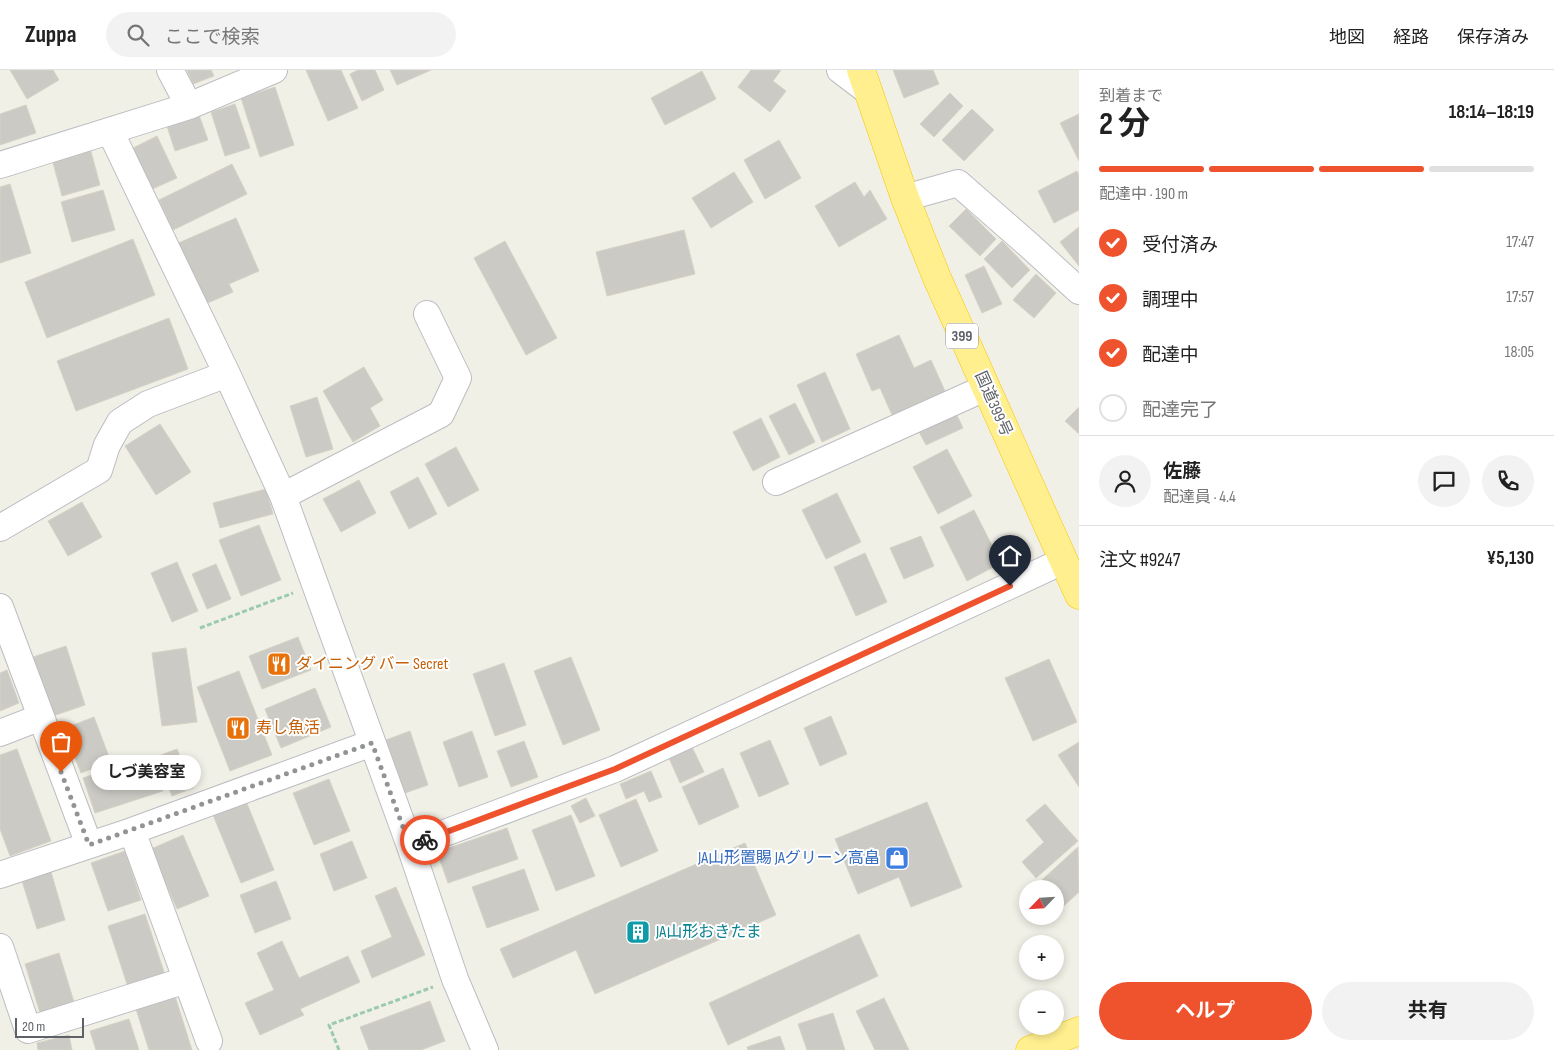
<!DOCTYPE html>
<html lang="ja">
<meta charset="utf-8">
<style>
:root{--surface:#fff;--page:#f2f2f2;--text:#222;--muted:#767676;--line:#e0e0e0;--accent:#ef532e}
body{margin:0;font-family:"Sofia Sans Condensed","Noto Sans JP",sans-serif;background:var(--page);color:var(--text);height:100vh;display:flex;flex-direction:column;font-size:19px;white-space:nowrap}
*{box-sizing:border-box;margin:0}
p{font-size:16px;color:var(--muted)}
.icon{flex:none;width:28px;height:28px;fill:none;stroke:currentColor;stroke-width:2;stroke-linecap:round;stroke-linejoin:round}
.map{position:relative;flex:1;overflow:hidden}
.drawer{display:flex;flex-direction:column;background:var(--surface);width:475px}
.drawer>*{flex:none}
.needle{width:32px;rotate:245deg}
.controls{position:absolute;left:1019px;top:810px;display:grid;gap:10px}
.controls a{display:grid;place-items:center;width:45px;height:45px;border-radius:50%;background:var(--surface);box-shadow:0 2px 8px #0003;font-size:25px}
.scale{position:absolute;left:15px;bottom:12px;width:69px;box-sizing:border-box;padding-left:5px;border:2px solid #5e6167;border-top:0;font-size:14px;line-height:18px;white-space:nowrap;color:#5e6167;-webkit-text-stroke:4px #fff;paint-order:stroke}
.pin{position:absolute;display:grid;place-items:center;width:42px;height:42px;color:#fff;margin:-51px -21px;border-radius:50% 50% 50% 0;rotate:-45deg;box-shadow:0 0 5px #0007}
.pin .icon{rotate:45deg}
.courier{position:absolute;display:grid;place-items:center;width:50px;height:50px;margin:-25px;border:4px solid #ef532e;border-radius:50%;background:#fff;color:#222;box-shadow:0 1px 6px #0007}
.bubble{position:absolute;height:35px;border-radius:18px;background:var(--surface);box-shadow:0 2px 8px #0003;font-size:16px;font-weight:700;line-height:35px;text-align:center}
.headline em{font-style:normal;font-weight:700}
.headline div{display:flex;flex-direction:column-reverse}
.headline{display:flex;align-items:center;justify-content:space-between;height:85px;padding:0 20px}
h1{font-size:32px;font-weight:700;line-height:38px}
.bar{display:grid;grid-template-columns:repeat(4,1fr);gap:8px 5px;align-content:center;height:60px;padding:0 20px}
.bar i{height:6px;border-radius:4px;background:var(--line)}
.bar .on{background:var(--accent)}
.bar p{grid-column:span 4}
.line{display:flex;align-items:center;gap:12px;padding:0 20px;border-top:1px solid var(--line)}
.line div{flex:1}
.round{display:grid;place-items:center;flex:none;width:52px;height:52px;border-radius:26px;background:var(--page)}
ol{padding:0 20px;list-style:none}
li{display:flex;align-items:center;gap:15px;height:55px}
li p{margin-inline-start:auto}
li .icon{padding:5px;border-radius:50%;background:var(--accent);color:#fff;stroke-width:4}
li:last-child{color:var(--muted)}
li i{width:28px;height:28px;border:2px solid var(--line);border-radius:50%}
.cta{display:flex;gap:10px;margin-top:auto;padding:10px 20px}
.cta a{flex:1;height:58px;border-radius:30px;background:var(--accent);color:#fff;font-size:20px;font-weight:700;line-height:58px;text-align:center}
.cta a+a{background:var(--page);color:var(--text)}
header{display:flex;align-items:center;gap:30px;box-sizing:border-box;height:70px;padding:0 25px;background:var(--surface);border-bottom:1px solid var(--line)}
header strong{font-size:24px}
nav{display:flex;gap:28px;margin-inline-start:auto;font-size:18px}
.search{width:350px;height:45px;background:var(--page);display:flex;align-items:center;gap:12px;box-sizing:border-box;padding:0 18px;border-radius:28px;color:var(--muted);font-size:19px}
main{display:flex;flex:1;min-height:0}
.map>svg:first-child{display:block}
.building{fill:#cccac4;stroke:#d6d2c5}
.lines{fill:none;stroke-linecap:round;stroke-linejoin:round}
.minor-casing{stroke:#bbbdc2;stroke-width:28}
.highway-casing{stroke:#f7c600;stroke-width:29}
.path{stroke:#9bcaae;stroke-width:3;stroke-dasharray:5 2.5;stroke-linecap:butt}
.minor{stroke:#fff;stroke-width:26}
.highway{stroke:#ffef8f;stroke-width:28}
.done{stroke:#919394;stroke-width:5;stroke-dasharray:0 9}
.route{stroke:#ef532e;stroke-width:6}
.labels{text-anchor:middle;dominant-baseline:central;stroke-width:4;stroke-linejoin:round;paint-order:stroke}
.shield{fill:#fff;stroke:#8e9095;stroke-width:1}
.shield-label{font-size:15px;font-weight:bold;fill:#5e6167}
.street-label{font-size:16px;fill:#5e6167;stroke:#fff}
.food-label{font-size:16px;fill:#c56008;stroke:#fff;text-anchor:start}
.shop-label{font-size:16px;fill:#366cbe;stroke:#fff;text-anchor:end}
.culture-label{font-size:16px;fill:#0d838f;stroke:#fff;text-anchor:start}
</style>
<header>
<strong>Zuppa</strong>
<div class="search"><svg class="icon" aria-label="search" viewBox="0 0 24 24"><circle cx="10" cy="10" r="6"/><path d="M15 15l6 6"/></svg>ここで検索</div>
<nav><a>地図</a><a>経路</a><a>保存済み</a></nav>
</header>
<main>
<div class="map">
<svg width="1079" height="980" viewBox="0 0 1079 980">
<rect width="100%" height="100%" fill="#f1f0e7"/>
<path class="building" d="M10,0H53L59,10L27,29Z
M187,0H211L214,6L193,14Z
M306,0H341L358,38L328,51Z
M358,0H375L384,20L362,31L350,4Z
M390,0H431L397,15Z
M751,0H781L773,11L786,21L770,42L738,17Z
M893,0H933L939,14L904,28Z
M702,1L716,29L665,55L651,28Z
M275,17L294,75L260,87L241,28Z
M950,23L963,36L934,67L920,54Z
M235,34L250,78L225,86L211,42Z
M26,35L36,63L0,75V44Z
M972,39L994,60L964,91L942,70Z
M1079,44V91L1060,53Z
M199,45L208,70L175,81L167,56Z
M157,66L177,108L150,120L131,79Z
M779,70L801,108L765,129L744,90Z
M90,78L100,115L62,126L52,89Z
M232,94L247,124L173,160L159,130Z
M1077,101L1079,105V140L1054,153L1038,121Z
M734,102L753,132L711,158L692,128Z
M855,112L864,127L870,120L887,149L839,177L815,136Z
M10,114L31,183L0,193V117Z
M103,120L115,160L72,172L61,132Z
M966,139L996,169L980,186L949,156Z
M236,148L259,201L229,214L233,222L203,235L176,174Z
M1079,157V196L1060,172Z
M684,160L695,204L607,226L596,182Z
M133,169L155,225L47,268L25,212Z
M505,171L557,268L526,285L474,188Z
M1002,171L1030,200L1012,218L984,189Z
M984,196L1002,234L982,243L965,205Z
M1036,204L1056,223L1034,248L1013,230Z
M169,248L188,299L76,341L57,291Z
M899,265L914,298L931,290L945,321L892,345L880,318L872,321L856,284Z
M364,297L383,330L370,338L380,356L353,372L323,321Z
M825,302L850,359L822,372L797,315Z
M317,327L333,379L306,387L290,336Z
M795,333L815,372L789,385L769,346Z
M1079,337V364L1065,351Z
M955,341L963,358L926,375L917,358Z
M761,348L780,387L753,401L733,362Z
M160,354L191,402L156,425L125,376Z
M456,377L479,420L448,437L425,394Z
M947,379L972,426L938,444L913,397Z
M418,407L437,444L409,459L390,422Z
M359,410L376,443L341,462L323,429Z
M266,419L273,444L220,458L213,433Z
M837,423L861,472L826,489L802,440Z
M82,432L102,467L68,486L48,451Z
M974,440L1001,493L967,511L940,457Z
M259,455L281,510L241,526L219,470Z
M921,466L934,496L904,509L890,478Z
M865,483L887,532L856,546L834,497Z
M177,492L198,541L172,552L151,503Z
M216,494L231,529L207,539L192,504Z
M298,567L311,600L262,619L249,586Z
M66,576L85,635L53,646L33,587Z
M186,578L197,652L162,656L152,583Z
M571,587L600,660L563,675L534,601Z
M1049,589L1077,652L1033,671L1005,608Z
M504,593L526,655L495,666L473,604Z
M7,600L19,633L0,641V603Z
M239,601L272,685L230,701L197,617Z
M315,618L331,657L281,678L265,639Z
M831,646L847,684L820,696L804,658Z
M94,647L111,692L81,703L63,659Z
M410,661L428,715L405,723L386,670Z
M472,661L488,707L459,717L443,672Z
M770,670L789,714L759,727L740,683Z
M524,671L538,707L511,717L497,681Z
M1079,672V717L1058,685Z
M692,677L704,702L680,713L669,688Z
M17,679L51,771L10,786L0,759V685Z
M177,679L193,718L172,726L156,687Z
M151,685L163,721L95,743L83,708Z
M723,698L739,737L699,755L682,717Z
M651,701L662,727L649,732L644,721L626,729L620,714Z
M329,709L350,761L314,775L293,723Z
M586,728L595,746L580,753L571,736Z
M636,729L658,781L621,797L599,745Z
M246,731L274,800L241,813L213,745Z
M927,732L962,817L911,837L899,807L858,824L835,769Z
M1045,734L1078,771L1036,808L1022,792L1044,772L1026,750Z
M571,745L595,806L556,821L532,760Z
M507,758L518,789L448,813L437,782Z
M183,765L209,826L177,839L151,779Z
M352,771L367,808L334,821L320,784Z
M745,773L776,845L595,924L576,880L513,908L500,879Z
M1078,777L1079,822L1055,844V819H1032Z
M125,781L141,830L108,841L91,793Z
M524,799L539,840L487,858L472,817Z
M51,802L65,850L37,859L22,811Z
M276,811L291,849L255,863L240,825Z
M396,817L425,885L372,908L361,881L392,867L375,826Z
M145,844L165,905L128,917L108,856Z
M859,864L878,906L728,975L709,933Z
M282,871L299,908L348,886L360,912L300,939L304,945L260,965L245,933L274,920L257,883Z
M59,883L74,932L40,943L25,894Z
M175,926L192,980H149L136,939Z
M884,928L909,980H875L856,941Z
M430,931L445,971L421,980H369L360,957Z
M833,943L845,980H807L798,954Z
M129,949L139,980H96L90,961Z
M69,965L72,980H38L37,973Z
M780,966L785,980H748L747,977Z"/>
<g class="lines">
<g class="minor-casing">
<path id="minor" d="M170,0L189,36
M840,0L869,22
M110,61L227,304L283,426L410,776L455,909L485,980
M0,95L189,36L274,0
M905,128L958,113L1030,176L1079,221
M776,412L985,318
M283,426L441,344L458,308L427,244
M0,458L99,400L107,375L120,352L148,334L227,304
M0,537L89,775
M0,663L41,647
M132,761L209,971
M410,776L615,699L1063,491
M0,805L132,761L372,673
M0,877L28,960L186,910"/>
</g>
<g class="highway-casing">
<path id="highway" d="M861,0L905,128L937,208L1079,525
M1030,980L1079,961"/>
</g>
<path class="path" d="M200,558L293,523
M339,980L329,955L433,917"/>
<use href="#minor" class="minor"/>
<use href="#highway" class="highway"/>
</g>
<g class="lines">
<path class="done" d="M61,702L89,775L372,673L410,776L425,770"/>
<path class="route" d="M425,770L615,699L1010,516"/>
</g>
<defs>
<g id="restaurant-square" transform="scale(1.25)"><rect x="-9" y="-9" width="18" height="18" rx="4" fill="#e8710a" stroke="#fff"/><path d="M-5-6h1v4h1v-4h1v4h1v-4h1v5L-1.5 .5V6h-2V.5L-5-1ZM5-6V6H3V1.5H1.5Q1.5-4 5-6Z" fill="#fff"/></g>
<g id="shop-square" transform="scale(1.25)"><rect x="-9" y="-9" width="18" height="18" rx="4" fill="#3f7fe0" stroke="#fff"/><path d="M-5-2.5h2.3a2.7 3.5 0 0 1 5.4 0H5L5.5 6h-11ZM-1.5-2.5h3a1.5 2.3 0 0 0-3 0Z" fill="#fff"/></g>
<g id="building-square" transform="scale(1.25)"><rect x="-9" y="-9" width="18" height="18" rx="4" fill="#0f9aa8" stroke="#fff"/><path d="M-4-6H4V6H1V3H-1V6H-4ZM-2.5-4.3h1.7v1.8h-1.7ZM.8-4.3h1.7v1.8H.8ZM-2.5-1h1.7V.8h-1.7ZM.8-1h1.7V.8H.8Z" fill="#fff"/></g>
</defs>
<g fill-rule="evenodd">
<use href="#restaurant-square" x="279" y="594"/>
<use href="#restaurant-square" x="238" y="658"/>
<use href="#shop-square" x="897" y="788"/>
<use href="#building-square" x="638" y="862"/>
</g>
<g class="labels">
<rect class="shield" x="946" y="253.5" width="32" height="25" rx="4"/>
<g class="shield-label">
<text x="962" y="266">399</text>
</g>
<g class="street-label">
<text transform="translate(993 334) rotate(66)">国道399号</text>
</g>
<g class="food-label">
<text x="296" y="594">ダイニング バー Secret</text>
<text x="256" y="658">寿し魚活</text>
</g>
<g class="shop-label">
<text x="880" y="788">JA山形置賜 JAグリーン高畠</text>
</g>
<g class="culture-label">
<text x="656" y="862">JA山形おきたま</text>
</g>
</g>
</svg>
<div class="controls">
<a><svg class="needle" viewBox="-14 -14 28 28"><path d="M0-13l5 13h-10z" fill="#e53935"/><path d="M0 13l5-13h-10z" fill="#767676"/></svg></a>
<a>+</a>
<a>−</a>
</div>
<div class="scale">20 m</div>
<div class="pin" style="left:61px;top:702px;background:#ea580c"><svg class="icon" aria-label="bag" viewBox="0 0 24 24"><path d="M5 8h14l-1 12H6zM9 8a3 3 0 0 1 6 0"/></svg></div>
<div class="pin" style="left:1010px;top:516px;background:#1f2937"><svg class="icon" aria-label="home" viewBox="0 0 24 24"><path d="M3 11l9-7 9 7M6 9v11h12V9"/></svg></div>
<div class="courier" style="left:425px;top:770px"><svg class="icon" aria-label="bike" viewBox="0 0 24 24"><circle cx="6" cy="16" r="4"/><circle cx="18" cy="16" r="4"/><path d="M6 16l4-8h5l3 8M10 8l3 8H6M13 5h3"/></svg></div>
<div class="bubble" style="left:91px;top:685px;width:110px">しづ美容室</div>
</div>
<section class="drawer">
<div class="headline"><div><h1>2 分</h1><p>到着まで</p></div><em>18:14–18:19</em></div>
<div class="bar"><i class="on"></i><i class="on"></i><i class="on"></i><i></i><p>配達中 · 190 m</p></div>
<ol>
<li><svg class="icon" aria-label="check" viewBox="0 0 24 24"><path d="M5 12l5 5 9-10"/></svg>受付済み<p>17:47</p></li>
<li><svg class="icon" aria-label="check" viewBox="0 0 24 24"><path d="M5 12l5 5 9-10"/></svg>調理中<p>17:57</p></li>
<li><svg class="icon" aria-label="check" viewBox="0 0 24 24"><path d="M5 12l5 5 9-10"/></svg>配達中<p>18:05</p></li>
<li><i></i>配達完了</li>
</ol>
<div class="line" style="height:90px"><a class="round"><svg class="icon" aria-label="person" viewBox="0 0 24 24"><circle cx="12" cy="8" r="4"/><path d="M4 21q1-7 8-7t8 7"/></svg></a><div><b>佐藤</b><p>配達員 · 4.4</p></div><a class="round"><svg class="icon" aria-label="chat" viewBox="0 0 24 24"><path d="M4 5h16v11H9l-5 4z"/></svg></a><a class="round"><svg class="icon" aria-label="phone" viewBox="0 0 24 24"><path d="M5 4h4l2 5-3 2q2 4 5 5l2-3 5 2v4C11 20 4 13 5 4z"/></svg></a></div>
<div class="line" style="height:65px"><div>注文 #9247</div><b>¥5,130</b></div>
<div class="cta"><a>ヘルプ</a><a>共有</a></div>
</section>
</main>
